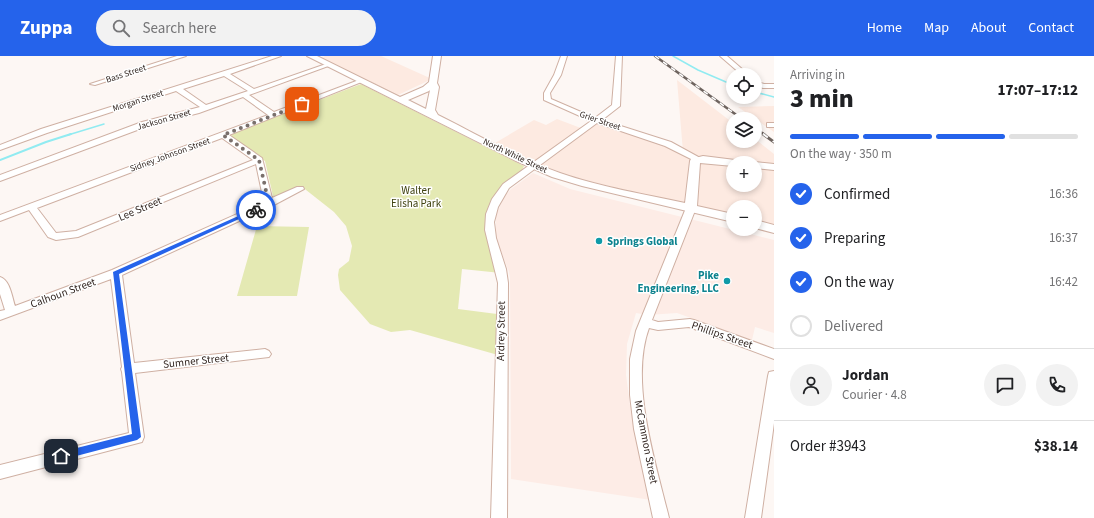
<!DOCTYPE html>
<meta charset="utf-8">
<style>
:root{--surface:#fff;--page:#f2f2f2;--text:#202124;--muted:#757577;--line:#e0e0e0;--accent:#2563eb}
body{margin:0;font-family:"Source Sans 3",sans-serif;background:var(--page);color:var(--text);height:100vh;display:flex;flex-direction:column;font-size:15px;white-space:nowrap}
*{box-sizing:border-box;margin:0}
p{font-size:13px;color:var(--muted)}
.icon{flex:none;width:22px;height:22px;fill:none;stroke:currentColor;stroke-width:2;stroke-linecap:round;stroke-linejoin:round}
.map{position:relative;flex:1;overflow:hidden}
.sheet{display:flex;flex-direction:column;background:var(--surface);width:320px}
.sheet>*{flex:none}
.tools{position:absolute;left:726px;top:12px;display:grid;gap:8px}
.tools a{display:grid;place-items:center;width:36px;height:36px;border-radius:50%;background:var(--surface);box-shadow:0 2px 6px #0003;font-size:20px}
.pin{position:absolute;display:grid;place-items:center;width:34px;height:34px;color:#fff;margin:-17px;border-radius:8px;box-shadow:0 2px 6px #0006}
.courier{position:absolute;display:grid;place-items:center;width:40px;height:40px;margin:-20px;border:3px solid #2563eb;border-radius:50%;background:#fff;color:#222;box-shadow:0 1px 5px #0007}
.summary em{font-style:normal;font-weight:800}
.summary div{display:flex;flex-direction:column-reverse}
.summary{display:flex;align-items:center;justify-content:space-between;height:68px;padding:0 16px}
h1{font-size:26px;font-weight:800;line-height:30px}
.bar{display:grid;grid-template-columns:repeat(4,1fr);gap:6px 4px;align-content:center;height:48px;padding:0 16px}
.bar i{height:5px;border-radius:3px;background:var(--line)}
.bar .selected{background:var(--accent)}
.bar p{grid-column:span 4}
.line{display:flex;align-items:center;gap:10px;padding:0 16px;border-top:1px solid var(--line)}
.line div{flex:1}
.round{display:grid;place-items:center;flex:none;width:42px;height:42px;border-radius:21px;background:var(--page)}
ol{padding:0 16px;list-style:none}
li{display:flex;align-items:center;gap:12px;height:44px}
li p{margin-inline-start:auto}
li .icon{padding:4px;border-radius:50%;background:var(--accent);color:#fff;stroke-width:4}
li:last-child{color:var(--muted)}
li i{width:22px;height:22px;border:2px solid var(--line);border-radius:50%}
header{display:flex;align-items:center;gap:24px;box-sizing:border-box;height:56px;padding:0 20px;background:var(--accent);color:#fff}
header strong{font-size:19px}
nav{display:flex;gap:22px;margin-inline-start:auto;font-size:14px}
.search{width:280px;height:36px;background:var(--page);display:flex;align-items:center;gap:10px;box-sizing:border-box;padding:0 14px;border-radius:22px;color:var(--muted);font-size:15px}
main{display:flex;flex:1;min-height:0}
.map>svg:first-child{display:block}
.commercial{fill:#fdeae1;fill-rule:evenodd}
.built{fill:#fdece6}
.green{fill:#e4e9b3}
.lines{fill:none;stroke-linecap:round;stroke-linejoin:round}
.stream-far1{stroke:#91ebf1;stroke-width:1.5}
.stream{stroke:#91ebf1;stroke-width:2}
.minor-casing{stroke:#cfb0a3;stroke-width:2}
.major-casing{stroke:#cfb0a3;stroke-width:2}
.minor{fill:#fff;fill-rule:evenodd}
.major{fill:#fff;fill-rule:evenodd}
.rail-far1-casing{stroke:#6e645f;stroke-width:2.5}
.rail-casing{stroke:#6e645f;stroke-width:3}
.rail-far1{stroke:#fff;stroke-width:1.5;stroke-dasharray:5;stroke-linecap:butt}
.rail{stroke:#fff;stroke-width:2;stroke-dasharray:6;stroke-linecap:butt}
.route{fill:#2563eb}
.done{stroke:#7a706c;stroke-width:4;stroke-dasharray:0 7.2}
.culture-dot{fill:#0f9aa8;stroke:#fff;stroke-width:1.5}
.labels{text-anchor:middle;dominant-baseline:central;stroke-width:3;stroke-linejoin:round;paint-order:stroke}
.far-street-label{font-size:9px;fill:#332722;stroke:#fff}
.park-label{font-size:11px;fill:#404311;stroke:#fff}
.street-label{font-size:11px;fill:#332722;stroke:#fff}
.culture-label{font-size:11px;font-weight:bold;fill:#0d838f;stroke:#fff;text-anchor:start}
</style>
<header>
<strong>Zuppa</strong>
<div class="search"><svg class="icon" aria-label="search" viewBox="0 0 24 24"><circle cx="10" cy="10" r="6"/><path d="M15 15l6 6"/></svg>Search here</div>
<nav><a>Home</a><a>Map</a><a>About</a><a>Contact</a></nav>
</header>
<main>
<div class="map">
<svg width="774" height="462" viewBox="0 0 774 462">
<rect width="100%" height="100%" fill="#fdf7f4"/>
<path class="commercial" d="M325,0H381L432,23L398,39L321,2Z
M677,24L733,67V85H755V83L774,98V169L755,164V151H733V159L582,124L538,108L495,87L534,64L546,69L557,63L586,74L597,66L643,80L683,96ZM733,107H755V129H733Z
M774,50V76L738,51Z"/>
<path class="built" d="M533,117L570,133L774,184V277L755,271L752,284L677,257L648,259L636,257L627,288L626,319L630,349L651,444L511,423L510,222L509,216L496,183V159L504,141L511,133Z"/>
<path class="green" d="M361,28L524,110L520,119L506,129L489,158L501,217L462,213L458,253L497,258L498,299L410,274L391,276L370,268L340,234L338,219L339,213L349,205L352,190L346,170L334,156L301,130L277,140H273L265,105L231,82L232,78L235,76Z
M257,170L309,171L297,240H237Z"/>
<g class="lines">
<path class="stream-far1" d="M673,0L698,14L733,29
M755,36L774,41
M68,79L104,68"/>
<path class="stream" d="M0,104L46,86L71,78"/>
<g class="minor-casing">
<path id="minor" d="M177,0H186L95,29L90,28Z
M272,0H281L230,18L254,33L326,8L331,9L249,39L274,56L359,24L364,25L229,79L262,102L272,142L297,131H303L304,133L272,150L122,219L134,307L265,293L269,295L271,298L269,301L135,317L144,381L142,386L0,423V409L129,377L122,316L121,313L122,311L111,223L0,264V255L5,254L0,238V221C10,224 12,241 15,250L112,214L264,146L256,108L78,181L56,184L48,181L29,154L0,165V159L268,59L243,41L199,57L148,70L0,125V119L142,66L200,51L176,35L47,77L0,94V89L41,73ZM224,20L248,35L206,49L183,33ZM222,82L253,104L76,175L56,177L37,152Z
M561,0H567L561,19L550,37L551,43L595,62L612,49L616,0H622L620,50L602,64L671,86L702,103L698,106L695,105L665,90L597,67L509,132L498,151L494,166L496,182L506,213L508,227L507,462H491L498,227L485,174L486,158L492,143L503,128L591,65L544,44V37L554,19Z
M720,0H727L749,19H742Z
M755,25L764,28H774V32H763L755,29Z
M767,67H774V71H767Z
M691,149L696,152L652,264L658,266L690,263L694,264L774,293V303L689,271L658,274L649,272C629,326 656,408 669,462H653L634,373L630,339V303L636,275L686,152Z
M774,315V367L761,462H745L768,320L769,316Z"/>
</g>
<g class="major-casing">
<path id="major" d="M307,0H317L400,41L423,31L429,26L433,0H441L437,27L439,31L435,54L438,59C478,79 518,102 560,117C600,131 644,138 685,147L690,105L691,103L703,100L743,105L744,107H733V110L700,107L697,150L733,158V166L582,130L552,121L516,105ZM430,34L426,53L408,44L429,35Z
M755,106L774,108V114L755,112V107H751Z
M755,164L774,169V177L755,172Z"/>
</g>
<use href="#minor" class="minor"/>
<use href="#major" class="major"/>
<g class="rail-far1-casing">
<path id="rail-far1" d="M655,0L742,63
M755,72L765,79"/>
</g>
<g class="rail-casing">
<path id="rail" d="M763,78L774,86"/>
</g>
<use href="#rail-far1" class="rail-far1"/>
<use href="#rail" class="rail"/>
</g>
<path class="route" d="M254,153L259,154L119,218L141,381L137,384L61,404L58,403L57,400L58,397L61,396L132,378L113,216Z"/>
<g class="lines">
<path class="done" d="M256,154L269,148L259,104L223,79L302,48"/>
</g>
<g class="culture-dot">
<circle cx="599" cy="185" r="4"/>
<circle cx="727" cy="225" r="4"/>
</g>
<g class="labels">
<g class="far-street-label">
<text transform="translate(126 18) rotate(-18)">Bass Street</text>
<text transform="translate(138 45) rotate(-18)">Morgan Street</text>
<text transform="translate(164 64) rotate(-16)">Jackson Street</text>
<text transform="translate(600 65) rotate(19)">Grier Street</text>
<text transform="translate(170 99) rotate(-20)">Sidney Johnson Street</text>
<text transform="translate(515 100) rotate(25)">North White Street</text>
</g>
<g class="park-label">
<text x="416" y="134">Walter<tspan x="416" dy="13">Elisha Park</tspan></text>
</g>
<g class="street-label">
<text transform="translate(140 153) rotate(-23)">Lee Street</text>
<text transform="translate(63 237) rotate(-20)">Calhoun Street</text>
<text transform="translate(501 275) rotate(-89)">Ardrey Street</text>
<text transform="translate(722 279) rotate(19)">Phillips Street</text>
<text transform="translate(196 305) rotate(-6)">Sumner Street</text>
<text transform="translate(646 386) rotate(79)">McCammon Street</text>
</g>
<g class="culture-label">
<text x="607" y="185">Springs Global</text>
<text x="719" y="219" text-anchor="end">Pike<tspan x="719" dy="13">Engineering, LLC</tspan></text>
</g>
</g>
</svg>
<div class="tools">
<a><svg class="icon" aria-label="locate" viewBox="0 0 24 24"><circle cx="12" cy="12" r="6"/><path d="M12 2v4M12 18v4M2 12h4M18 12h4"/></svg></a>
<a><svg class="icon" aria-label="layers" viewBox="0 0 24 24"><path d="M12 4l9 5-9 5-9-5zM3 14l9 5 9-5"/></svg></a>
<a>+</a>
<a>−</a>
</div>
<div class="pin" style="left:302px;top:48px;background:#ea580c"><svg class="icon" aria-label="bag" viewBox="0 0 24 24"><path d="M5 8h14l-1 12H6zM9 8a3 3 0 0 1 6 0"/></svg></div>
<div class="pin" style="left:61px;top:400px;background:#1f2937"><svg class="icon" aria-label="home" viewBox="0 0 24 24"><path d="M3 11l9-7 9 7M6 9v11h12V9"/></svg></div>
<div class="courier" style="left:256px;top:154px"><svg class="icon" aria-label="bike" viewBox="0 0 24 24"><circle cx="6" cy="16" r="4"/><circle cx="18" cy="16" r="4"/><path d="M6 16l4-8h5l3 8M10 8l3 8H6M13 5h3"/></svg></div>
</div>
<section class="sheet">
<div class="summary"><div><h1>3 min</h1><p>Arriving in</p></div><em>17:07–17:12</em></div>
<div class="bar"><i class="selected"></i><i class="selected"></i><i class="selected"></i><i></i><p>On the way · 350 m</p></div>
<ol>
<li><svg class="icon" aria-label="check" viewBox="0 0 24 24"><path d="M5 12l5 5 9-10"/></svg>Confirmed<p>16:36</p></li>
<li><svg class="icon" aria-label="check" viewBox="0 0 24 24"><path d="M5 12l5 5 9-10"/></svg>Preparing<p>16:37</p></li>
<li><svg class="icon" aria-label="check" viewBox="0 0 24 24"><path d="M5 12l5 5 9-10"/></svg>On the way<p>16:42</p></li>
<li><i></i>Delivered</li>
</ol>
<div class="line" style="height:72px"><a class="round"><svg class="icon" aria-label="person" viewBox="0 0 24 24"><circle cx="12" cy="8" r="4"/><path d="M4 21q1-7 8-7t8 7"/></svg></a><div><b>Jordan</b><p>Courier · 4.8</p></div><a class="round"><svg class="icon" aria-label="chat" viewBox="0 0 24 24"><path d="M4 5h16v11H9l-5 4z"/></svg></a><a class="round"><svg class="icon" aria-label="phone" viewBox="0 0 24 24"><path d="M5 4h4l2 5-3 2q2 4 5 5l2-3 5 2v4C11 20 4 13 5 4z"/></svg></a></div>
<div class="line" style="height:52px"><div>Order #3943</div><b>$38.14</b></div>
</section>
</main>
